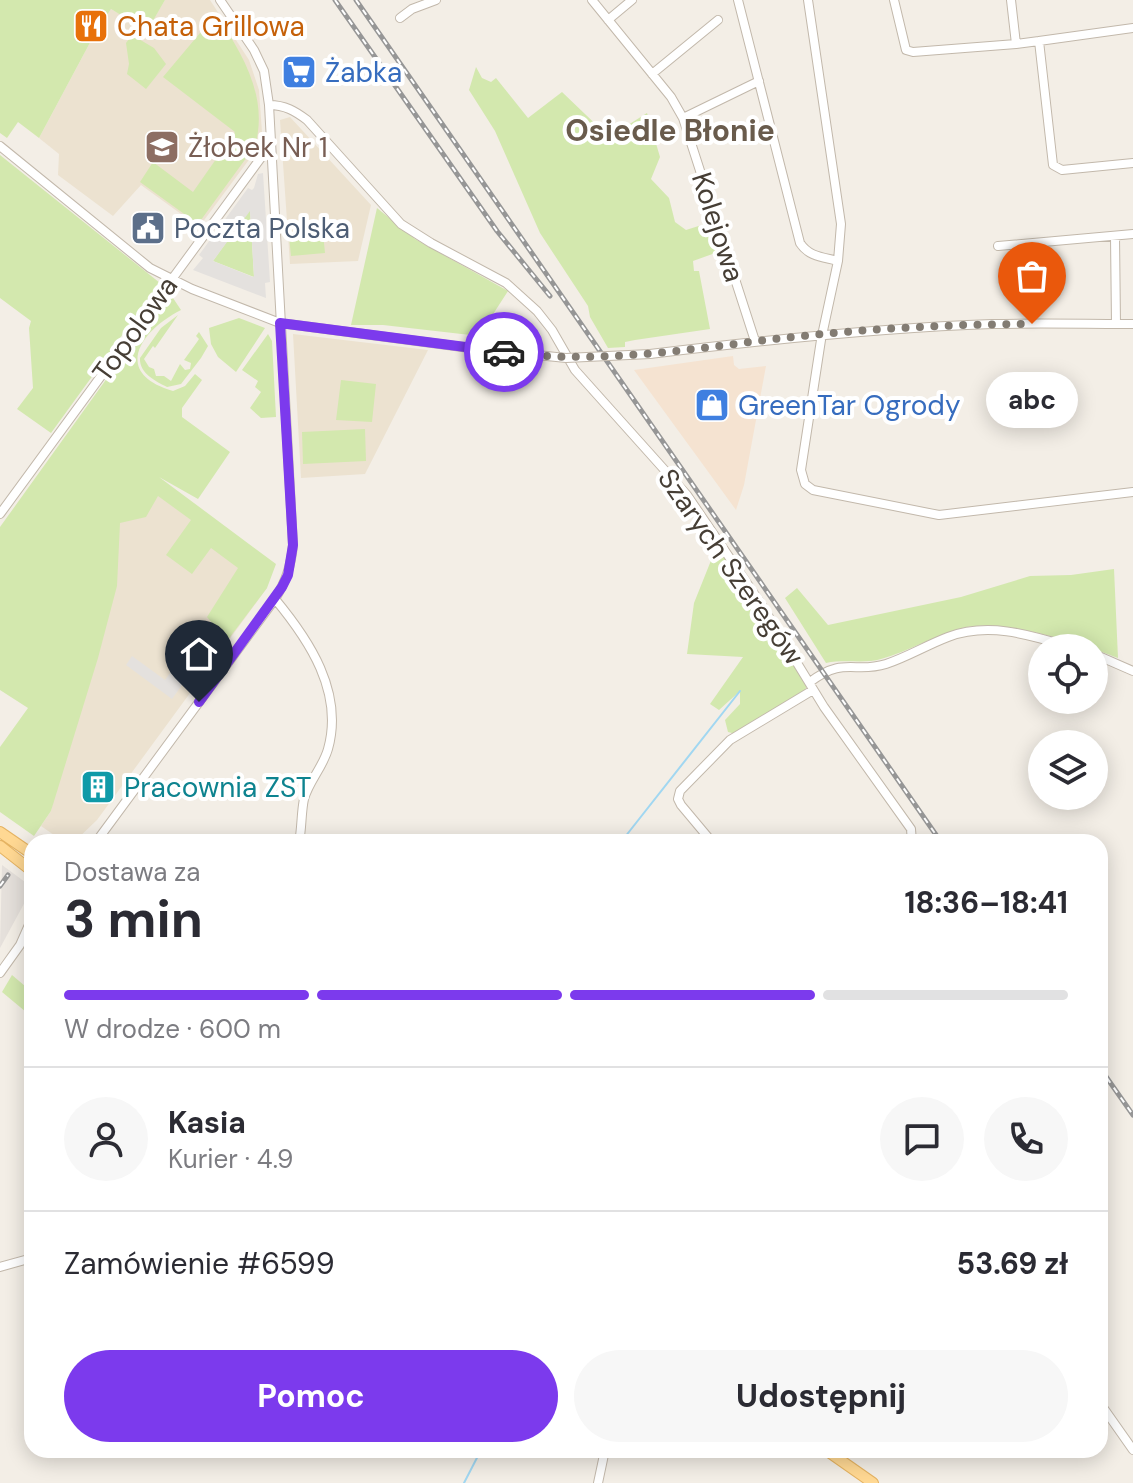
<!DOCTYPE html>
<html lang="pl">
<meta charset="utf-8">
<style>
:root{--surface:#fff;--page:#f7f7f7;--text:#2b2b33;--muted:#7c7c81;--line:#e1e1e2;--accent:#7c3aed}
body{margin:0;font-family:"DM Sans",sans-serif;background:var(--page);color:var(--text);height:100vh;display:flex;flex-direction:column;font-size:30px;white-space:nowrap}
*{box-sizing:border-box;margin:0}
p{font-size:26px;color:var(--muted)}
.icon{flex:none;width:44px;height:44px;fill:none;stroke:currentColor;stroke-width:2;stroke-linecap:round;stroke-linejoin:round}
.map{position:relative;flex:1;overflow:hidden}
.drawer{position:absolute;left:24px;top:834px;width:1084px;height:624px;display:flex;flex-direction:column;background:var(--surface);border-radius:24px;box-shadow:0 4px 20px #0003}
.drawer>*{flex:none}
.fabs{position:absolute;left:1028px;top:634px;display:grid;gap:16px}
.fabs a{display:grid;place-items:center;width:80px;height:80px;border-radius:50%;background:var(--surface);box-shadow:0 4px 20px #0003;font-size:40px}
.pin{position:absolute;display:grid;place-items:center;width:68px;height:68px;color:#fff;margin:-82px -34px;border-radius:50% 50% 50% 0;rotate:-45deg;box-shadow:0 0 8px #0007}
.pin .icon{rotate:45deg}
.courier{position:absolute;display:grid;place-items:center;width:80px;height:80px;margin:-40px;border:6px solid #7c3aed;border-radius:50%;background:#fff;color:#222;box-shadow:0 2px 10px #0007}
.bubble{position:absolute;height:56px;border-radius:28px;background:var(--surface);box-shadow:0 4px 20px #0003;font-size:26px;font-weight:700;line-height:56px;text-align:center}
.headline em{font-style:normal;font-weight:700}
.headline div{display:flex;flex-direction:column-reverse}
.headline{display:flex;align-items:center;justify-content:space-between;height:136px;padding:0 40px}
h1{font-size:52px;font-weight:700;line-height:60px}
.bar{display:grid;grid-template-columns:repeat(4,1fr);gap:12px 8px;align-content:center;height:96px;padding:0 40px}
.bar i{height:10px;border-radius:6px;background:var(--line)}
.bar .selected{background:var(--accent)}
.bar p{grid-column:span 4}
.line{display:flex;align-items:center;gap:20px;padding:0 40px;border-top:2px solid var(--line)}
.line div{flex:1}
.round{display:grid;place-items:center;flex:none;width:84px;height:84px;border-radius:42px;background:var(--page)}
.primary-button{display:flex;gap:16px;margin-top:auto;padding:16px 40px}
.primary-button a{flex:1;height:92px;border-radius:48px;background:var(--accent);color:#fff;font-size:32px;font-weight:700;line-height:92px;text-align:center}
.primary-button a+a{background:var(--page);color:var(--text)}
.map>svg:first-child{display:block}
.commercial{fill:#f5e3d1}
.industrial{fill:#e5e0db}
.education{fill:#ece2d0}
.green{fill:#d3e8ae}
.parking{fill:#e4e1de;fill-rule:evenodd}
.lines{fill:none;stroke-linecap:round;stroke-linejoin:round}
.stream{stroke:#a1d7f1;stroke-width:2}
.minor-casing{stroke:#c2b8ab;stroke-width:10}
.major-casing{stroke:#e5b362;stroke-width:12}
.minor{stroke:#fff;stroke-width:8}
.major{stroke:#ffd893;stroke-width:10}
.rail-casing{stroke:#969696;stroke-width:5}
.rail{stroke:#fff;stroke-width:2;stroke-dasharray:6;stroke-linecap:butt}
.minor-bridge-casing{stroke:#c2b8ab;stroke-width:10;stroke-linecap:butt}
.minor-bridge{stroke:#fff;stroke-width:8}
.done{stroke:#837c73;stroke-width:8;stroke-dasharray:0 14.4}
.route{stroke:#7c3aed;stroke-width:10}
.labels{text-anchor:middle;dominant-baseline:central;stroke-width:8;stroke-linejoin:round;paint-order:stroke}
.food-label{font-size:28px;fill:#c56008;stroke:#fff;text-anchor:start}
.shop-label{font-size:28px;fill:#366cbe;stroke:#fff;text-anchor:start}
.education-label{font-size:28px;fill:#785e54;stroke:#fff;text-anchor:start}
.street-label{font-size:28px;fill:#463e35;stroke:#fff}
.service-label{font-size:28px;fill:#4e5e75;stroke:#fff;text-anchor:start}
.culture-label{font-size:28px;fill:#0d838f;stroke:#fff;text-anchor:start}
.neighbourhood-label{font-size:30px;font-weight:bold;fill:#695b4c;stroke:#fff}
</style>
<div class="map">
<svg width="1133" height="1483" viewBox="0 0 1133 1483">
<rect width="100%" height="100%" fill="#f3eee6"/>
<path class="commercial" d="M733,356L734,365L739,369L766,366L744,485L736,510L634,370Z"/>
<path class="industrial" d="M2,865L25,882L26,900L0,948Z"/>
<path class="education" d="M165,0H210L249,60L259,90L262,132L257,149L199,227L141,185L113,216L58,175L59,154L39,138L93,37L111,9L147,30Z
M290,117L371,205L358,261L290,264L280,120Z
M293,334L428,350L365,474L301,478Z
M144,466L267,588L97,820L75,841L64,842L41,826L51,811L121,497Z"/>
<path class="green" d="M0,0H165L147,31L111,9L93,37L39,138L18,122L7,138L0,133Z
M216,14C242,53 269,97 255,146L198,224L140,182L153,162L193,192L235,132L163,77Z
M132,35L154,48L166,64L146,89L127,74L129,64L126,43Z
M476,67L482,78L491,82L496,78L528,118L562,92L609,137L647,113L660,157L651,179L669,198L675,222L686,230L708,223L718,252L693,261L694,271H699L710,329L635,340L625,342V347L608,348L590,317L588,306L540,233L495,131L469,90Z
M0,155L160,283L51,433L17,409L33,388L29,328L31,321L0,298Z
M377,208L415,239L508,291L479,336L383,325H351Z
M250,209L254,277L213,261Z
M323,233L325,253L291,256L289,236Z
M169,292L181,310C141,330 111,373 173,391L185,386L195,374L202,380L182,408V417L230,452L198,499L159,477L276,564L267,588L227,641L207,617L238,568L211,548L192,574L166,555L191,520L158,496L146,517L120,523L117,586L98,658L51,811L34,836L0,812V747L28,708L0,690V527Z
M178,315L155,348L153,346L144,359L149,367L154,369L156,376H164L171,381L180,364L185,370L190,369L191,363L184,360L197,342L199,339L196,336L199,332L208,346L201,358L181,384L167,387C155,381 139,373 140,358L161,328Z
M239,318L265,328L236,372L218,357L211,344L209,328Z
M268,334L272,341L276,417L261,418L250,408L261,392L255,387L258,381L242,370Z
M341,380L376,384L372,422L336,420Z
M365,429L366,461L303,464L302,432Z
M718,543L763,610L807,685L804,693L736,734L728,732L725,720L740,704V691L719,710L710,704L743,657L687,654L694,603Z
M1114,569L1118,658C1080,643 1002,618 962,628C934,636 909,651 881,659C866,664 844,659 826,663L785,598L797,588L828,625L961,597L1030,576L1071,575Z
M12,975L32,992V1017L2,992Z"/>
<path class="parking" d="M263,173L270,282L265,283L266,298L193,270L203,258L199,255L248,188L252,190L254,188L258,174ZM250,211L254,276L253,277L213,261Z
M197,636L210,646L172,699L126,665L132,656L165,680Z"/>
<g class="lines">
<path class="stream" d="M621,842L740,691
M464,1483L481,1450"/>
<g class="minor-casing">
<path id="minor" d="M592,0L671,97L683,118L755,341
M738,0L800,243C809,257 823,257 838,261
M808,0L841,224L838,261L821,340L801,470L805,484L813,490L939,515L1133,492
M894,0L906,50L913,52L1016,44
M1011,0L1016,44L1039,41L1053,165L1062,170L1133,163
M400,18L412,9L436,0
M608,20L632,0
M1039,41L1133,28
M652,74L718,20
M269,105C285,105 295,111 307,120L401,224L431,243L506,283L537,311L552,330L575,370L687,495L761,604L824,707L911,829L912,842
M683,118L759,81
M0,146L150,268L192,289L280,323L470,348
M1115,236L1116,324
M998,246L1133,234
M650,354C764,340 877,328 992,324C1039,323 1086,324 1133,324
M0,514L271,144
M275,599C309,640 344,692 328,749C323,767 309,781 304,799C301,813 302,828 299,842
M1094,654L1133,671
M810,682C845,656 854,674 886,664C907,657 927,645 948,637C990,621 1033,636 1074,648
M96,842L275,599C286,581 291,566 293,545L269,105L264,71L254,50L220,0
M712,842L681,805L678,799L680,791L730,740L813,690
M0,973L20,945L32,918
M0,1267L32,1258
M1100,1403L1133,1450
M598,1483L605,1450"/>
</g>
<g class="major-casing">
<path id="major" d="M0,832L32,854
M0,846L32,871
M826,1450L873,1483"/>
</g>
<use href="#minor" class="minor"/>
<use href="#major" class="major"/>
<g class="rail-casing">
<path id="rail" d="M335,0L497,231L550,296
M356,0L941,842
M0,886L8,875
M1100,1068L1133,1115"/>
</g>
<use href="#rail" class="rail"/>
<g class="minor-bridge-casing">
<path id="minor-bridge" d="M470,348L566,358L650,354"/>
</g>
<use href="#minor-bridge" class="minor-bridge"/>
</g>
<g class="lines">
<path class="done" d="M504,352C598,365 690,349 783,338C865,329 949,324 1032,324"/>
<path class="route" d="M199,702L282,587L288,575L293,545L280,323L504,352"/>
</g>
<defs>
<g id="restaurant-square" transform="scale(1.8)"><rect x="-9" y="-9" width="18" height="18" rx="4" fill="#e8710a" stroke="#fff"/><path d="M-5-6h1v4h1v-4h1v4h1v-4h1v5L-1.5 .5V6h-2V.5L-5-1ZM5-6V6H3V1.5H1.5Q1.5-4 5-6Z" fill="#fff"/></g>
<g id="supermarket-square" transform="scale(1.8)"><rect x="-9" y="-9" width="18" height="18" rx="4" fill="#3f7fe0" stroke="#fff"/><path d="M-6-5.5h2.5l.6 2H6L4.5 2H-2.5L-4.4-4H-6ZM-1.5 3.2a1.3 1.3 0 1 0 .1 0ZM3 3.2a1.3 1.3 0 1 0 .1 0Z" fill="#fff"/></g>
<g id="school-square" transform="scale(1.8)"><rect x="-9" y="-9" width="18" height="18" rx="4" fill="#8d6e63" stroke="#fff"/><path d="M0-5L7-2L0 1L-7-2ZM-4 1L0 2.5L4 1V4Q0 6-4 4Z" fill="#fff"/></g>
<g id="civic-square" transform="scale(1.8)"><rect x="-9" y="-9" width="18" height="18" rx="4" fill="#5c6f8a" stroke="#fff"/><path d="M-.6-6.5H3V-4.5H.6V-3L4-1V1h2V6H-6V1h2V-1L-.6-3ZM-1.2 2.5V6h2.4V2.5Z" fill="#fff"/></g>
<g id="shop-square" transform="scale(1.8)"><rect x="-9" y="-9" width="18" height="18" rx="4" fill="#3f7fe0" stroke="#fff"/><path d="M-5-2.5h2.3a2.7 3.5 0 0 1 5.4 0H5L5.5 6h-11ZM-1.5-2.5h3a1.5 2.3 0 0 0-3 0Z" fill="#fff"/></g>
<g id="building-square" transform="scale(1.8)"><rect x="-9" y="-9" width="18" height="18" rx="4" fill="#0f9aa8" stroke="#fff"/><path d="M-4-6H4V6H1V3H-1V6H-4ZM-2.5-4.3h1.7v1.8h-1.7ZM.8-4.3h1.7v1.8H.8ZM-2.5-1h1.7V.8h-1.7ZM.8-1h1.7V.8H.8Z" fill="#fff"/></g>
</defs>
<g fill-rule="evenodd">
<use href="#restaurant-square" x="91" y="26"/>
<use href="#supermarket-square" x="299" y="72"/>
<use href="#school-square" x="162" y="147"/>
<use href="#civic-square" x="148" y="228"/>
<use href="#shop-square" x="712" y="405"/>
<use href="#building-square" x="98" y="787"/>
</g>
<g class="labels">
<g class="food-label">
<text x="117" y="26">Chata Grillowa</text>
</g>
<g class="shop-label">
<text x="325" y="72">Żabka</text>
<text x="738" y="405">GreenTar Ogrody</text>
</g>
<g class="education-label">
<text x="188" y="147">Żłobek Nr 1</text>
</g>
<g class="street-label">
<text transform="translate(718 227) rotate(72)">Kolejowa</text>
<text transform="translate(135 329) rotate(-54)">Topolowa</text>
<text transform="translate(731 567) rotate(55)">Szarych Szeregów</text>
</g>
<g class="service-label">
<text x="174" y="228">Poczta Polska</text>
</g>
<g class="culture-label">
<text x="124" y="787">Pracownia ZST</text>
</g>
<g class="neighbourhood-label">
<text x="670" y="130">Osiedle Błonie</text>
</g>
</g>
</svg>
<div class="fabs">
<a><svg class="icon" aria-label="locate" viewBox="0 0 24 24"><circle cx="12" cy="12" r="6"/><path d="M12 2v4M12 18v4M2 12h4M18 12h4"/></svg></a>
<a><svg class="icon" aria-label="layers" viewBox="0 0 24 24"><path d="M12 4l9 5-9 5-9-5zM3 14l9 5 9-5"/></svg></a>
</div>
<div class="pin" style="left:1032px;top:324px;background:#ea580c"><svg class="icon" aria-label="bag" viewBox="0 0 24 24"><path d="M5 8h14l-1 12H6zM9 8a3 3 0 0 1 6 0"/></svg></div>
<div class="pin" style="left:199px;top:702px;background:#1f2937"><svg class="icon" aria-label="home" viewBox="0 0 24 24"><path d="M3 11l9-7 9 7M6 9v11h12V9"/></svg></div>
<div class="courier" style="left:504px;top:352px"><svg class="icon" aria-label="car" viewBox="0 0 24 24"><path d="M5 17H2v-5l4-1 3-4h7l3 4 3 1v5h-3M9 17h6M6 11h13"/><circle cx="7" cy="17" r="2"/><circle cx="17" cy="17" r="2"/></svg></div>
<div class="bubble" style="left:986px;top:372px;width:92px">abc</div>
<section class="drawer">
<div class="headline"><div><h1>3 min</h1><p>Dostawa za</p></div><em>18:36–18:41</em></div>
<div class="bar"><i class="selected"></i><i class="selected"></i><i class="selected"></i><i></i><p>W drodze · 600 m</p></div>
<div class="line" style="height:144px"><a class="round"><svg class="icon" aria-label="person" viewBox="0 0 24 24"><circle cx="12" cy="8" r="4"/><path d="M4 21q1-7 8-7t8 7"/></svg></a><div><b>Kasia</b><p>Kurier · 4.9</p></div><a class="round"><svg class="icon" aria-label="chat" viewBox="0 0 24 24"><path d="M4 5h16v11H9l-5 4z"/></svg></a><a class="round"><svg class="icon" aria-label="phone" viewBox="0 0 24 24"><path d="M5 4h4l2 5-3 2q2 4 5 5l2-3 5 2v4C11 20 4 13 5 4z"/></svg></a></div>
<div class="line" style="height:104px"><div>Zamówienie #6599</div><b>53.69 zł</b></div>
<div class="primary-button"><a>Pomoc</a><a>Udostępnij</a></div>
</section>
</div>
